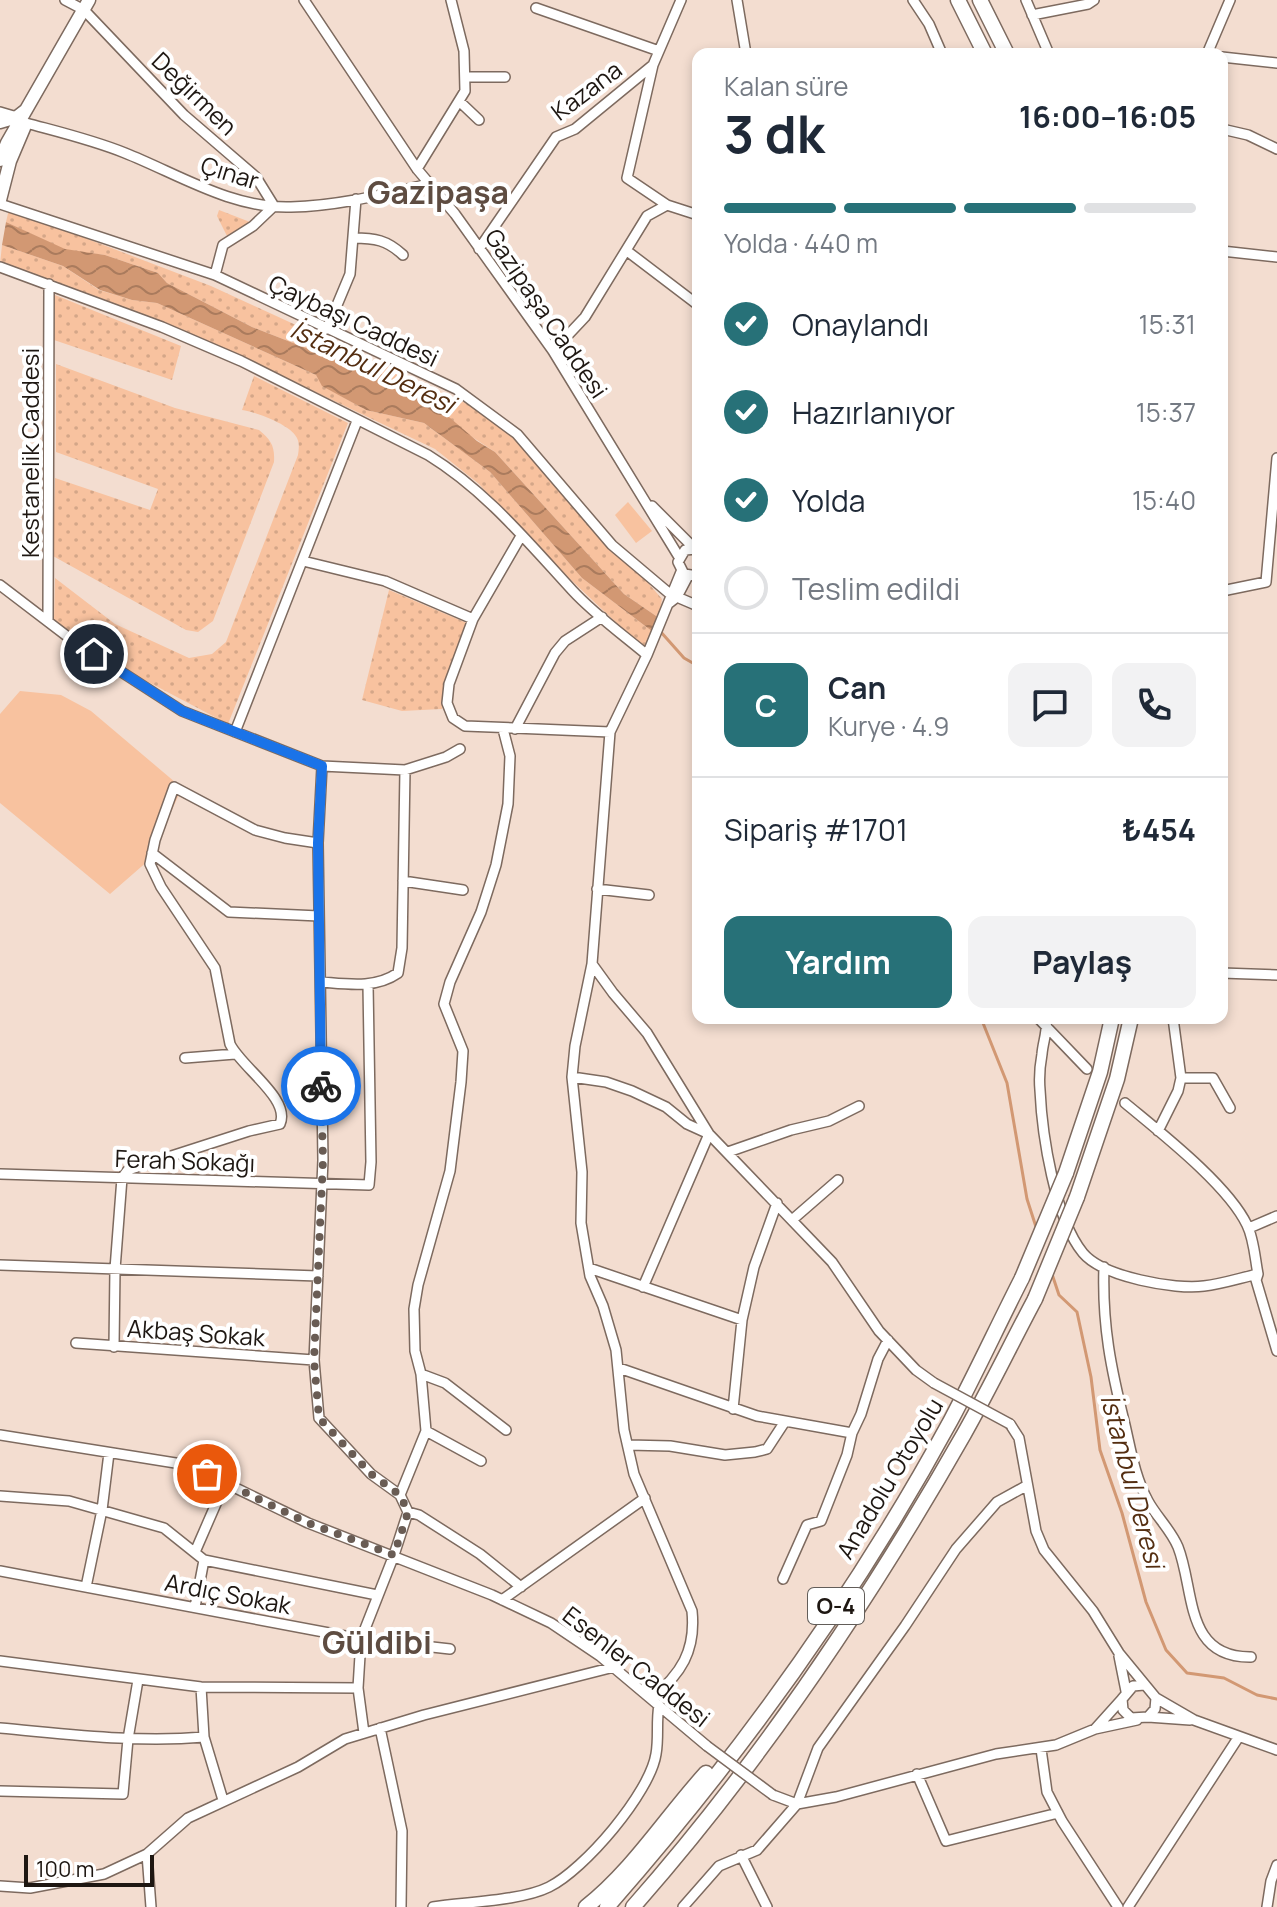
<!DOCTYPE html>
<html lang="tr">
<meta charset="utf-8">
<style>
:root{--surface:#fff;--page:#f2f2f3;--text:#1f2937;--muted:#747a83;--line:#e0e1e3;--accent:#277178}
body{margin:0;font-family:Manrope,sans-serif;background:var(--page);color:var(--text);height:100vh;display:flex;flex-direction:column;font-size:30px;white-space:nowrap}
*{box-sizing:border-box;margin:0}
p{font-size:26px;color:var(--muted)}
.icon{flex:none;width:44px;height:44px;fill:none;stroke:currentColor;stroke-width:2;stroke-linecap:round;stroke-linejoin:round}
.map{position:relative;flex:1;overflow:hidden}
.details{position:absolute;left:692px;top:48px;width:536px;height:976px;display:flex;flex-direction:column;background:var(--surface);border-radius:16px;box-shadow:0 4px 12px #0003}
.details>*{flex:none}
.scale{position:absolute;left:24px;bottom:20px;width:130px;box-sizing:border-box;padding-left:8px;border:4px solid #1e1712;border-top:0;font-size:22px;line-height:28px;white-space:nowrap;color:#1e1712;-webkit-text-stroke:6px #fff;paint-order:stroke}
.pin{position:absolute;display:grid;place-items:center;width:68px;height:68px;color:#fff;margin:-34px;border:4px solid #fff;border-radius:50%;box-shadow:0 2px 8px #0007}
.courier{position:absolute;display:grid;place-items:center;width:80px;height:80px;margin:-40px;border:6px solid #1a73e8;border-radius:50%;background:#fff;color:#222;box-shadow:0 2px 10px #0007}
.overview em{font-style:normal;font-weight:700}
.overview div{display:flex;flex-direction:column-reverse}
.overview{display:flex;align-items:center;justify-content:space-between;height:136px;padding:0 32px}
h1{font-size:52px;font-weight:700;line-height:60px}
.bar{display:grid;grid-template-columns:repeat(4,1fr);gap:12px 8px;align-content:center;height:96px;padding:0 32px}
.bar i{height:10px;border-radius:6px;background:var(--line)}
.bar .active{background:var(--accent)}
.bar p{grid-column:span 4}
.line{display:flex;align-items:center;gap:20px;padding:0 32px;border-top:2px solid var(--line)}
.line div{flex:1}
.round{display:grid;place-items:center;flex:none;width:84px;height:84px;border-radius:16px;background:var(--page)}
ol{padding:0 32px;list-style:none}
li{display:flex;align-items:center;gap:24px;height:88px}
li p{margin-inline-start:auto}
li .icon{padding:8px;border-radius:50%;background:var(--accent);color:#fff;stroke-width:4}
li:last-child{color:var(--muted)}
li i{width:44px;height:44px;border:4px solid var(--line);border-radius:50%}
.cta{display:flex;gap:16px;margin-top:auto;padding:16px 32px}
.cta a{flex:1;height:92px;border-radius:16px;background:var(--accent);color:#fff;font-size:32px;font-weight:700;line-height:92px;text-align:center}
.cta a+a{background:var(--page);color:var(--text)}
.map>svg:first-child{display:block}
.grass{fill:url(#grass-dots)}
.pitch{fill:#f8c29f}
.water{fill:url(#water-waves)}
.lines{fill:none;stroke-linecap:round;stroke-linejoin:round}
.stream{stroke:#d29873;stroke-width:3}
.minor-casing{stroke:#7d6a5f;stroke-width:12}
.major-casing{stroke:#7d6a5f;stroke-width:15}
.highway-casing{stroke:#7d6a5f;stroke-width:17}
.minor{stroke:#fff;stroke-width:9}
.major{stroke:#fff;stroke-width:12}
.highway{stroke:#fff;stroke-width:14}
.minor-bridge-casing{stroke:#7d6a5f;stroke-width:12;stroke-linecap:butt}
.highway-bridge-casing{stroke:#7d6a5f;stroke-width:17;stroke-linecap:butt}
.minor-bridge{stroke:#fff;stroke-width:9}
.highway-bridge{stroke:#fff;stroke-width:14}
.done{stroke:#695c54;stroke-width:8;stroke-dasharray:0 14.4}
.route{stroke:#1a73e8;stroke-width:10}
.labels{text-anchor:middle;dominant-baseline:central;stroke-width:8;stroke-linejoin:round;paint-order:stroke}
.shield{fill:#fff;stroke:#625d59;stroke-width:2}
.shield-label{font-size:22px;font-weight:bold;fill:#1e1712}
.street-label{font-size:24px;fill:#1e1712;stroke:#fff}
.water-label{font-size:26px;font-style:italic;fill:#542e11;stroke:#fff}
.district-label{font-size:32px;font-weight:bold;fill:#5e4c41;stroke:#fff}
</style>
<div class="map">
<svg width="1277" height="1907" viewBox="0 0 1277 1907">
<defs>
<pattern id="grass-dots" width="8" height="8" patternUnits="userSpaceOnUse" patternTransform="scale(2)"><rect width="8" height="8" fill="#f8c29f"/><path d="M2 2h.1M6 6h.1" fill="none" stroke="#d4a688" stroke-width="1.8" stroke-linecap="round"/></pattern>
<pattern id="water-waves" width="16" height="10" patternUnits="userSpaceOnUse" patternTransform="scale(2)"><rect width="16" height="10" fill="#d29873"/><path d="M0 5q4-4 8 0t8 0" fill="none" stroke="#aa7b5d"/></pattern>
</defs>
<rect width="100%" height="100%" fill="#f3ddd0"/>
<path class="grass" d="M9,209L211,286L511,424L662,599L659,618L624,594L495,452L361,364L324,355L252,327L167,283L158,273L105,255L65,250L6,222Z
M219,210L250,222L227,236L217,216Z
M2,245L63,266L99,290L132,300L157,303L316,375L323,386L366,410L424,423L490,472L582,578L653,632L644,649L532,543L479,484L435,449L217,345L0,264Z
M55,295L181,346L172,380L54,340Z
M56,364L175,408L259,430C271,440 275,446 274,462L213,621L198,632L186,630L53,556L55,478L150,510L158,489L56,452Z
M254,376L348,423L228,724L137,676L54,621L55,578L115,624L189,658L212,654L226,642L298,455C299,448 300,441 295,435C287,424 256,412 242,410Z
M389,590L467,623L445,687L442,709L402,711L362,700Z"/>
<path class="pitch" d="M628,502L652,531L636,543L615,515Z
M20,691L61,695L91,711L182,788L149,860L110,894L0,803V714Z"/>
<path class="water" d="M6,222L65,249L105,255L158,273L167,283L252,327L324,355L361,364L421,393L477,441L495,452L624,594L659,618L653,632L582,578L490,472L424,423L366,410L322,386L316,375L157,303L132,300L100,290L63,266L2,245Z"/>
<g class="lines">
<path class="stream" d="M660,631L684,658L698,666
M981,1018L1007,1083L1027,1199L1037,1230
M1051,1271L1059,1295L1077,1312L1091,1377L1100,1450L1122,1513L1146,1602L1166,1650L1187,1673L1224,1678L1257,1695L1277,1699"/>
<g class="minor-casing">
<path id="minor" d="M65,0L84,10L184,115L256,177L274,206
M304,0L417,169L455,214L553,351L679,557
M737,0L746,54
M913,0L929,24L942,54
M1026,0L1049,54
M536,8L659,51
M1032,15L1088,4L1094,0
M1207,54L1230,0
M1222,57L1277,63
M653,65L627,178L667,205
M466,77H505
M459,101L479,120
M0,112L17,117
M26,123C59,132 93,140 125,153C178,174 232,209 291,207C338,206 385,194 429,184
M1222,129L1248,135L1277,149
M417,169L465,91L464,51L451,0
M0,204L215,275L456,389L517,434L612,545L670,594
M353,238C375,238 387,240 403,255
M479,249L556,137L575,129L653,65L681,0
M627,251L698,305
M1222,251L1277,257
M0,267L162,327L241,361L428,455C485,490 527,541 572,590C594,614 622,634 647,655
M215,275L223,245L253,226L274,206
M327,329L350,274L356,199
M553,351L585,317L647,216L667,205L698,215
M652,506L694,548
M521,536L473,619L449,684L447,703L453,718L465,726L610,732
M697,549L685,550L678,562L684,574L698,576
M303,561L385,581L473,619
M681,572L647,655L610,732L592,964L613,993L647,1033L709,1134L832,1262L879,1331L916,1370L934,1383
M0,585L72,640L182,711L322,766L405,770L446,757L460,749
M1222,591L1266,582L1277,458
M677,597L698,606
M668,604L677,597L688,576
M48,621L49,284
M515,729L555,653L565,641L602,617
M235,732L357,421
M322,766L318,843L323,1160L314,1360L319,1418L371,1474L400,1495L408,1512L394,1555L361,1639L358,1688L364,1733
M152,853L229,912L319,916
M403,881L463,890
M597,889L649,895
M592,964L575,1046L572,1077L582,1172L581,1223L590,1276L603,1306L616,1350L624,1430L634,1474L692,1611C696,1651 681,1674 651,1699
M1222,973L1277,975
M321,982C347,984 375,989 398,973L402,948L405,770
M1038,1018L1087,1069
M1046,1018C1048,1031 1043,1041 1042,1054C1040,1065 1039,1079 1040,1090C1042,1135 1055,1219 1083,1253C1103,1277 1175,1290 1204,1286C1222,1284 1240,1278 1258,1274
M185,1058L235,1054
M572,1077L606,1082L632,1091L666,1107L687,1124L709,1134L643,1287
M1181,1078H1213L1230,1108
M1125,1103C1161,1133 1228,1185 1247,1225C1254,1239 1255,1259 1258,1274L1256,1280L1277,1351
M1158,1131L1178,1091L1181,1078L1173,1018
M728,1152L791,1130L829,1121L859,1106
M0,1174L369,1185L371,1162L368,985
M792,1220L838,1180
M1249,1228L1277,1216
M0,1265L318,1276
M1104,1267C1102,1325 1111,1369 1125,1425C1131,1451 1135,1477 1148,1501C1156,1516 1171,1530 1178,1547C1195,1590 1184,1658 1251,1657
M589,1268L742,1320
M76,1343L314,1360
M114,1347L115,1269L122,1178L128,1170L249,1131L280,1124C291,1099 241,1067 230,1044L215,968L161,887L150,864L155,840L174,787L255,830L285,838L318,843
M619,1368L757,1416L852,1433
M421,1374L445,1383L506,1430
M733,1409L742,1320L754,1267L777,1203
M1010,1424L1019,1438L1036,1531L1044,1550L1093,1611L1119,1653L1156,1698L1155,1709L1148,1717L1131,1718L1123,1710L1122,1699L1133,1686L1144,1685
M426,1431L481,1461
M0,1435L188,1465L308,1523L492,1595L551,1623L600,1656L707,1746
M628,1445L670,1446L725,1455L755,1452L767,1449L784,1423
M400,1495L426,1431L421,1374L415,1351L414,1309L418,1285L450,1171L461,1082L463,1051L444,1004L450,982L481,912L496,865L508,804L510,756L503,729
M0,1496L69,1501L164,1528L204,1560L377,1595
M408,1512L419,1515L480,1554L521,1587
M195,1552L225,1483
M0,1571L361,1639L450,1649
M783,1579L807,1525L821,1521L847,1455L852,1433L861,1414L878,1359L888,1340
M86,1587L102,1510L109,1453
M502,1600L645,1498
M195,1607L204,1560
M1119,1656L1126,1691
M0,1661L201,1687L358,1688
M201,1687L204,1737L223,1800
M1156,1698L1194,1720L1277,1750
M1148,1717L1190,1720
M0,1728C68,1734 136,1743 204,1737
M380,1728L402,1831L401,1907
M1095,1729L1122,1699
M1041,1749L1047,1792L1062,1821L1118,1907
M917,1774L946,1841L1058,1813
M0,1791L123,1794L128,1739L138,1680
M773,1795L797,1804L836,1797L996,1754L1056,1745L1095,1729L1137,1720
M147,1854L151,1907
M741,1855L767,1907
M0,1886L30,1888L104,1874L147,1854L188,1818L298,1767L345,1739L424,1715L614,1667
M433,1907C465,1902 521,1901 549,1887C584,1870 650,1793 656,1754C659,1738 656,1721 659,1705
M683,1907L719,1866L757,1850L797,1804L818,1748L905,1626L956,1549L997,1502L1026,1486
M1128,1907L1238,1738
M1267,1907L1271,1881L1277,1865"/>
</g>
<g class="major-casing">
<path id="major" d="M0,122L17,117L26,110
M0,160L7,143L89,0
M0,200L10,161L24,128"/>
</g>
<g class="highway-casing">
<path id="highway" d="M958,0L985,54
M980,0L1007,54
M1066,1173L1100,1072L1112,1018
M1077,1197L1117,1079L1131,1018
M586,1907C633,1870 666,1817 706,1773
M607,1907C737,1759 857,1593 951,1420C976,1373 998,1325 1022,1278
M633,1907C760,1763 869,1601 964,1434C989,1390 1011,1344 1035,1299"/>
</g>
<use href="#minor" class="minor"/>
<use href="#major" class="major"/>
<use href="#highway" class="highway"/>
<g class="minor-bridge-casing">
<path id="minor-bridge" d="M934,1383L1010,1424
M707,1746L773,1795"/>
</g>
<g class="highway-bridge-casing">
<path id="highway-bridge" d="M1022,1278L1066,1173
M1035,1299L1077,1197"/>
</g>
<use href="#minor-bridge" class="minor-bridge"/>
<use href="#highway-bridge" class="highway-bridge"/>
</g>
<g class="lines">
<path class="done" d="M207,1474L308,1523L394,1555L408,1512L400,1495L371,1474L319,1418L314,1360L323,1160L321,1086"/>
<path class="route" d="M94,654L182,711L322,766L318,843L321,1086"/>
</g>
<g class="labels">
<rect class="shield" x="808" y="1588" width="56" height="36" rx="6"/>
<g class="shield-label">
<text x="836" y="1606">O-4</text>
</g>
<g class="street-label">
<text transform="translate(586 90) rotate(-37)">Kazana</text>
<text transform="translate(195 93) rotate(44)">Değirmen</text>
<text transform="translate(230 172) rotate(17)">Çınar</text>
<text transform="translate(547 313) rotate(56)">Gazipaşa Caddesi</text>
<text transform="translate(354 320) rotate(25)">Çaybaşı Caddesi</text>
<text transform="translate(29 453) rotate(-90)">Kestanelik Caddesi</text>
<text transform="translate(185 1160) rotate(2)">Ferah Sokağı</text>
<text transform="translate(196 1332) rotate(4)">Akbaş Sokak</text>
<text transform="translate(889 1478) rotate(-59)">Anadolu Otoyolu</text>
<text transform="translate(228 1593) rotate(11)">Ardıç Sokak</text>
<text transform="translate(637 1666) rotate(38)">Esenler Caddesi</text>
</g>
<g class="water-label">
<text transform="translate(373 366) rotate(26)">İstanbul Deresi</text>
<text transform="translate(1133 1481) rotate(75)">İstanbul Deresi</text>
</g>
<g class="district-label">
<text x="438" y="192">Gazipaşa</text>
<text x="377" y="1642">Güldibi</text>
</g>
</g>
</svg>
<div class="scale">100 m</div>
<div class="pin" style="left:207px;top:1474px;background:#ea580c"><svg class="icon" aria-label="bag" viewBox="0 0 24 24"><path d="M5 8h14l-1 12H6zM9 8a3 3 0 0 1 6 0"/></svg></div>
<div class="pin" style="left:94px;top:654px;background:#1f2937"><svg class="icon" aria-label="home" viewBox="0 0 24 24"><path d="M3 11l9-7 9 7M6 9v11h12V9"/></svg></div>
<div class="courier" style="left:321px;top:1086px"><svg class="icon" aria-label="bike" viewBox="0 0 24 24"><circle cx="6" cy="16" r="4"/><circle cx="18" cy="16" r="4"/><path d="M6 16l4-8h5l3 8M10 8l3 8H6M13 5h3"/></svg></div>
<section class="details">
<div class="overview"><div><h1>3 dk</h1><p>Kalan süre</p></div><em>16:00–16:05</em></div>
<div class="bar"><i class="active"></i><i class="active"></i><i class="active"></i><i></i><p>Yolda · 440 m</p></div>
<ol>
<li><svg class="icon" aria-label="check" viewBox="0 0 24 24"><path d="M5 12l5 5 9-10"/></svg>Onaylandı<p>15:31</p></li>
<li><svg class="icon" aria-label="check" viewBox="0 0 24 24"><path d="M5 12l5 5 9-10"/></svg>Hazırlanıyor<p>15:37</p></li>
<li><svg class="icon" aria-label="check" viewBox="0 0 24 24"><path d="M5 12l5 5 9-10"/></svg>Yolda<p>15:40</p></li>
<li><i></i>Teslim edildi</li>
</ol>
<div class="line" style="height:144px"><b class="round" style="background:var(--accent);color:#fff">C</b><div><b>Can</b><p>Kurye · 4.9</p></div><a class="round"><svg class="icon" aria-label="chat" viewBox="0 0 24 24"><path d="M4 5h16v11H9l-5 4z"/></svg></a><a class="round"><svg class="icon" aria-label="phone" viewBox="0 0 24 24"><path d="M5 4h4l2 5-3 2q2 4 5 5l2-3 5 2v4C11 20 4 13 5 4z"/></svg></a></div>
<div class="line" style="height:104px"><div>Sipariş #1701</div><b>₺454</b></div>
<div class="cta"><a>Yardım</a><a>Paylaş</a></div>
</section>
</div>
